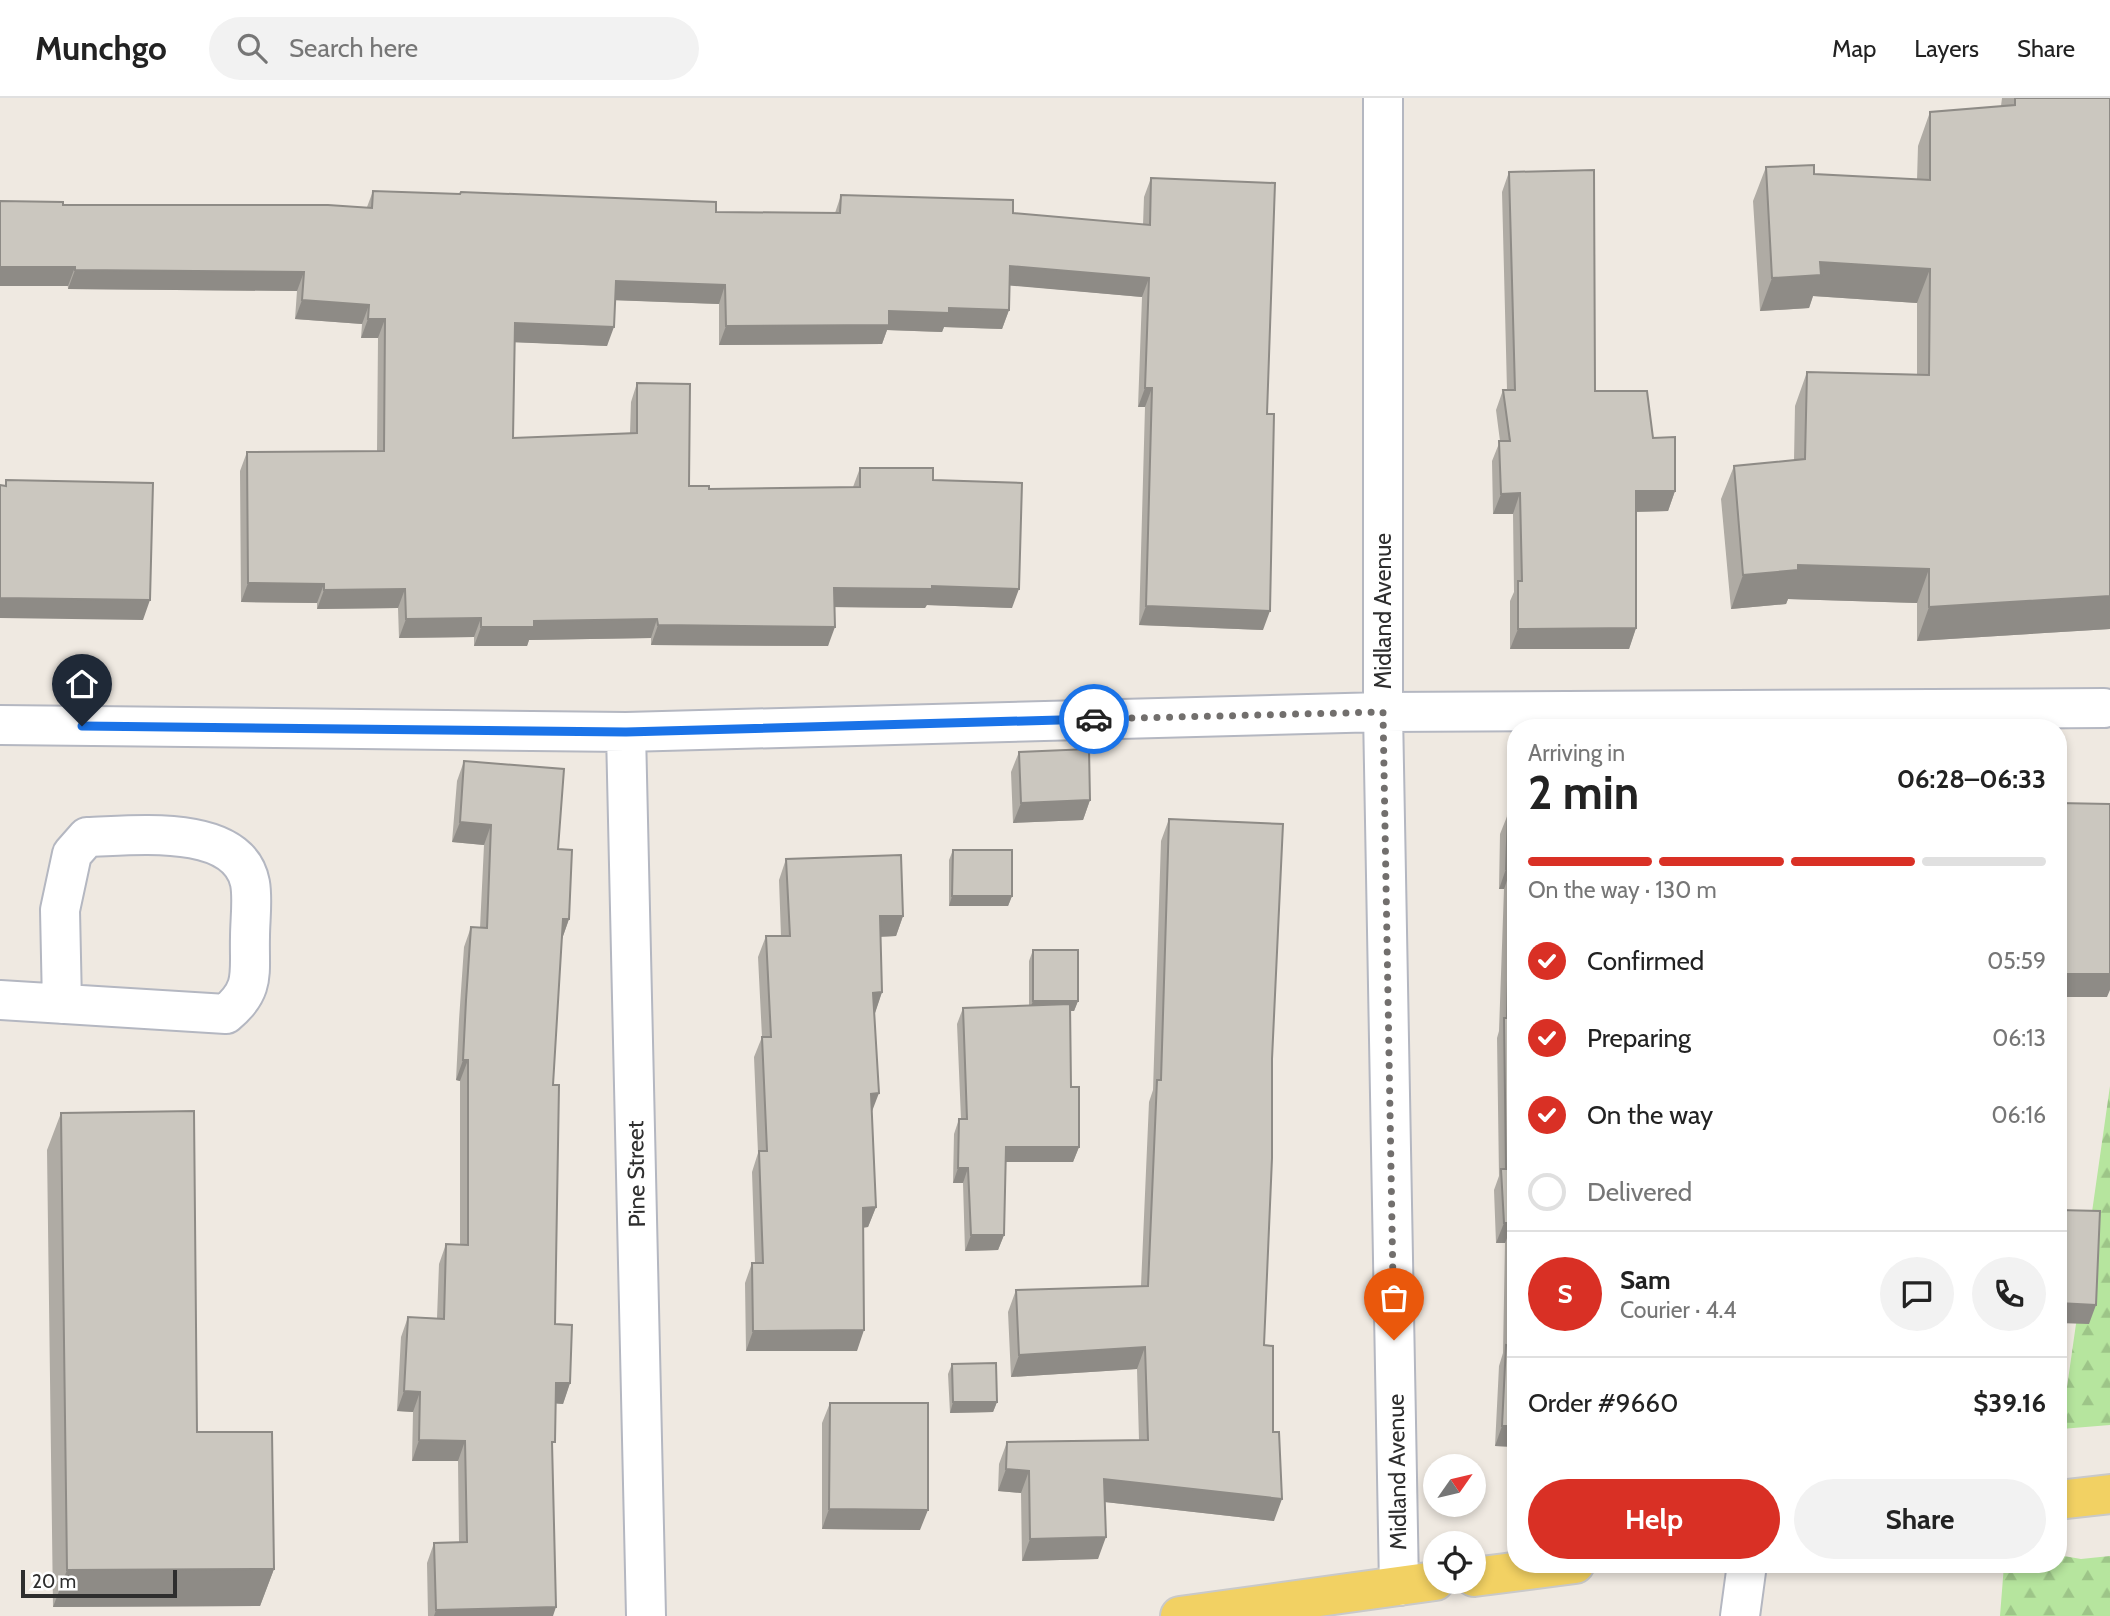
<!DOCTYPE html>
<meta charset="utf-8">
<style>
:root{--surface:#fff;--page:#f2f2f2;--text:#222;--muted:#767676;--line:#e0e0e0;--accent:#d93025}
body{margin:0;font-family:Cabin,sans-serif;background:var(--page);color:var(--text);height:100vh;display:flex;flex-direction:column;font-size:26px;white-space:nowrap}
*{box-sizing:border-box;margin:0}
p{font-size:23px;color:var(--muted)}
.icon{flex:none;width:38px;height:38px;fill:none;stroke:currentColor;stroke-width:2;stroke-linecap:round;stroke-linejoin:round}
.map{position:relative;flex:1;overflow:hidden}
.panel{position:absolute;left:1507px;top:621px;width:560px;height:854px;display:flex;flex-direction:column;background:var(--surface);border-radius:28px;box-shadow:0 4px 10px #0003}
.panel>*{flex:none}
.needle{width:46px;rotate:56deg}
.tools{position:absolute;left:1423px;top:1356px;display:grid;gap:14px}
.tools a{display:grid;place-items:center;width:63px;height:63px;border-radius:50%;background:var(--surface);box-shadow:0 4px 10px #0003;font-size:35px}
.scale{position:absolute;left:21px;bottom:18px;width:156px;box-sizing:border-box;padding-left:7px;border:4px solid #2e2e2e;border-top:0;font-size:19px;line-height:24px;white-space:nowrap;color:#2e2e2e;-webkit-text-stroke:5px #fff;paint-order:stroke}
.pin{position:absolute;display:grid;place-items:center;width:60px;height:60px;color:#fff;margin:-72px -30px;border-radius:50% 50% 50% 0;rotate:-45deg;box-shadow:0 0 7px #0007}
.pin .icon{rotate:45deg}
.courier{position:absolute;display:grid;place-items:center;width:70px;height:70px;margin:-35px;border:5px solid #1a73e8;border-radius:50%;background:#fff;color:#222;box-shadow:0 2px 9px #0007}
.head em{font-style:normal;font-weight:800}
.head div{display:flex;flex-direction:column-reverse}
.head{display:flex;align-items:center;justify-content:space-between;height:119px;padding:0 21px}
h1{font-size:46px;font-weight:800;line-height:52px}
.bar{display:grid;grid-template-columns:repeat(4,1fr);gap:10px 7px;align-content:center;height:84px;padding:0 21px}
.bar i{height:9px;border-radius:5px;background:var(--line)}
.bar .selected{background:var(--accent)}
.bar p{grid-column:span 4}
.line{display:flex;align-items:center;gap:18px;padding:0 21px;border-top:2px solid var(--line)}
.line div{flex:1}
.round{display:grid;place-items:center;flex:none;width:74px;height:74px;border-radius:37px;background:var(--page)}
ol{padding:0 21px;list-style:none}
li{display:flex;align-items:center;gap:21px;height:77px}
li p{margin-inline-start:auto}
li .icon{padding:7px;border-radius:50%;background:var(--accent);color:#fff;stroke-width:4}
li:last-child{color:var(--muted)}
li i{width:38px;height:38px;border:4px solid var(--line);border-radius:50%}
.action{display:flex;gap:14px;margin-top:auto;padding:14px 21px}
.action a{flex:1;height:80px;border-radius:42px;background:var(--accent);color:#fff;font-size:28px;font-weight:800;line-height:80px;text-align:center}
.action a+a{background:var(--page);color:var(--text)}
header{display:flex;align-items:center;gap:42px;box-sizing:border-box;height:98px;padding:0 35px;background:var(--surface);border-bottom:2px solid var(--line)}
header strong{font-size:33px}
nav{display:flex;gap:38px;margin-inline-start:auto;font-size:24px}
.search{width:490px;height:63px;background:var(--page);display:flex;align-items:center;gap:18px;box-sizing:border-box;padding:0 24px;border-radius:38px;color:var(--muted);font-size:26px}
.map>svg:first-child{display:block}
.forest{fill:url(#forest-firs)}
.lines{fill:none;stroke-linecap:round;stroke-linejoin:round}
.minor-casing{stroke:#b4b7c1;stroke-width:42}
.major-casing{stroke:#c9c9c9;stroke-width:42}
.minor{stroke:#fff;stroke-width:38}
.major{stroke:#f2d163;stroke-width:38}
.wall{fill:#afaba4}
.shaded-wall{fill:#8e8b86}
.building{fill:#cbc7bf;stroke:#8e8b86;stroke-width:2}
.done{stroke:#726f6d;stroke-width:7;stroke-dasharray:0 12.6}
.route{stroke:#1a73e8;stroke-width:9}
.labels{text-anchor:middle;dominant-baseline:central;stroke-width:6;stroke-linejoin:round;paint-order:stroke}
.street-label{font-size:23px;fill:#2e2e2e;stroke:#fff}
</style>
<header>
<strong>Munchgo</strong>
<div class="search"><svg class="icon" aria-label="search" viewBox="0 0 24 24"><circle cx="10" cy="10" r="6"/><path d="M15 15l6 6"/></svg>Search here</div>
<nav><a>Map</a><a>Layers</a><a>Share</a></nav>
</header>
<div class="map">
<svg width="2110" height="1518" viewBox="0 0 2110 1518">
<defs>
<pattern id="forest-firs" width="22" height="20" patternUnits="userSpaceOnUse" patternTransform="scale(1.75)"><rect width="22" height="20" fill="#b6e59e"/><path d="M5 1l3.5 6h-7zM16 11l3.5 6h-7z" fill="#9dc588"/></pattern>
</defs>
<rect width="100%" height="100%" fill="#efe9e1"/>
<path class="forest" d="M2110,988V1327L2061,1331Z
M2058,1457L2081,1461L2110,1458V1518H2000L2004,1467L2058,1466Z"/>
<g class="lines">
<g class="minor-casing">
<path id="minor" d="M1383,0V614L1399,1488
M0,627L626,634L1383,614L2104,610
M626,634L646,1518
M0,902C75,907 151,911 226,916C256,891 249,875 250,839C250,822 253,801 250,785C238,724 131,738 87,739L72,756L60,812L62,906
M1740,1518L1747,1466"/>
</g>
<g class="major-casing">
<path id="major" d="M2058,1402L2110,1396
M1474,1479L1575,1466
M1180,1518L1435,1483"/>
</g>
<use href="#minor" class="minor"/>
<use href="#major" class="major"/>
</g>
<path class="wall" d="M2002,0H2110V531L1917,543V505L1788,501L1786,506L1731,511L1721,401L1734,368L1794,362L1795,308L1807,274L1917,276V205L1813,198L1809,210L1760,213L1753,103L1766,69L1814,76L1917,82L1918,48L1930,14L2001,8Z
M1509,74L1595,293L1653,340L1675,393L1668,413L1636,414V530L1629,551H1510V503L1514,494L1513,416H1493L1492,363L1500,343L1496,312L1503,292H1507L1502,94Z
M1151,80L1267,316L1263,532L1139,527L1145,309H1138L1142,199L1010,187L1009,212L1002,231L944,229L942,234L887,232L882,246L719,247V206L615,202L607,248L514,244L513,340L630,335L631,304L637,285L689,388L709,391L853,389L860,370L933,382L1012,510L926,507L925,510L835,509L828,548L651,547V540L529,542L527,548H474V539L399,540L398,510L317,511V505L241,504L240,373L247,354L377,353L378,240H361L362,226L295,221L297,193L68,191L63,107L367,109L373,93L460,96L461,94L716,114L835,115L841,97L1013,115L1143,127L1144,99Z
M1019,654L1090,702L1083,722L1013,725L1011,674Z
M464,663L558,751L569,821L562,841L553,987L555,1226L570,1285L563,1306L555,1305L552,1351L553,1518H428L427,1465L434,1445L459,1444L458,1363H412L413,1314L397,1313L401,1239L408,1219L437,1220L439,1166L446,1146H460V983L456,982L459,922L464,849L471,829L480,830L484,747L452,744L457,683Z
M1508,716H1516V1349L1495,1348L1499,1268L1503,1255L1505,1145H1496L1494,1092L1499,1078L1497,940L1499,933L1504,791H1499L1500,736Z
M1169,721L1272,961L1264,1247L1274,1423L1105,1404L1098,1461L1022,1463L1021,1395L998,1393L999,1366L1007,1344L1139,1342L1137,1271L1011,1279L1008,1214L1016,1192L1141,1188L1149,1004L1153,992L1161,743Z
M953,752L1012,798L1008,808H949V762Z
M786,761L903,818L896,838L880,839L882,894L875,915L872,1014L876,1109L868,1129L863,1130L857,1253H746L745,1185L752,1165H755L752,1074L758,1055L754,959L762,939L758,859L766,838H781L779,782Z
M1033,852L1078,903L1074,913H1070L1071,989L1079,1049L1073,1064H1006L1004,1137L998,1152L965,1153L963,1085H953L954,1036L959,1021H961L957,926L963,910L1029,908V863Z
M61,1015L197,1334L274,1471L260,1508L53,1509L47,1052Z
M952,1266L997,1304L993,1314L950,1315L948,1276Z
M830,1305L920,1432L822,1431V1325Z"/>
<path class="shaded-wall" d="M1820,164L1930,171L1917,205L1813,198L1809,210L1760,213L1772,180Z
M1010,168L1149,180L1142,199L1003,187Z
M0,169H75L68,188H0Z
M75,172L304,174L297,193L68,191Z
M616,183L725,187L719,206L609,202Z
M302,202L369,207L362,226L295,221Z
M949,210L1009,212L1002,231L944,229L942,234L887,232L882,246L719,247L726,228L889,213Z
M368,221H385L378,240H361Z
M515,225L614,229L607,248L508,244Z
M1145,290H1152L1145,309H1138Z
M1636,393H1675L1668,413L1629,414Z
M1520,395L1513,416H1493L1501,396Z
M1798,467L1929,471L1917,505L1788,501L1786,506L1731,511L1743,477Z
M248,485L324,486L317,505L241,504Z
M932,488L1019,491L1012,510L927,507L925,510L828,509L834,490Z
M405,491L398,510L317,511L324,492Z
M2110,498V531L1917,543L1929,509Z
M0,500L150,502L143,522L0,520Z
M1146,508L1270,513L1263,532L1139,527Z
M481,520L474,539L399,540L406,521Z
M657,521L651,540L529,542L527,548H474L481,529L534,523Z
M658,527L835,529L828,548L651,547Z
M1636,530L1629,551H1510L1518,531Z
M1090,702L1083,722L1013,725L1021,705Z
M460,724L491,727L484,747L452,744Z
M1506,771H1511L1504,791H1499Z
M952,798H1012L1008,808H949Z
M880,818H903L896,838L872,839Z
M563,821H569L562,841Z
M2058,876H2110V892L2107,899H2058Z
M882,894L875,915L873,895Z
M1033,903H1078L1074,913H1029Z
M463,962H468L460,983L456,982Z
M879,995L871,1016V996Z
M1006,1049H1079L1073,1064H1000Z
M958,1070H968L963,1085H953Z
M876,1109L868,1129L855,1130L863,1110Z
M1504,1125H1513L1505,1145H1496Z
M971,1137H1004L998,1152L965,1153Z
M2058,1205L2096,1207L2089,1226L2058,1225Z
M864,1232L857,1253H746L753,1233Z
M1145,1249L1137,1271L1011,1279L1019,1257Z
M556,1285H570L563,1306L548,1305Z
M404,1293L420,1294L413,1314L397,1313Z
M953,1304H997L993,1314L950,1315Z
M1502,1328H1516V1349L1495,1348Z
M419,1342L465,1343L458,1363H412Z
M1006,1371L1029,1373L1021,1395L998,1393Z
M1104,1381L1282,1401L1274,1423L1096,1403Z
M829,1411L928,1412L920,1432L822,1431Z
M1106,1439L1098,1461L1022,1463L1030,1441Z
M274,1471L260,1508L53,1509L67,1472Z
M556,1509L553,1518H434L436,1512Z"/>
<path class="building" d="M2015,0H2110V498L1929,509V471L1798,467V472L1743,477L1734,368L1805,361L1807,274L1929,277L1930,171L1820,164L1821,177L1772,180L1766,69L1814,67V76L1930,82V14L2015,7Z
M1594,72L1595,293H1647L1653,340L1675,339V393H1636V530L1518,531V483H1522L1520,395L1501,396L1499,343H1510L1503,292H1515L1509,74Z
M1151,80L1275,85L1267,316H1274L1270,513L1146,508L1152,290H1145L1149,180L1010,168L1009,212L949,210V215L889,213V227L726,228L725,187L616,183L614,229L515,225L513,340L637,335V285L690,286L689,388H709V391L860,389V370H933V382L1022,385L1019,491L932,488V491L834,490L835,529L658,527L657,521L534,523V529H481V520L406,521L405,491L324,492V486L248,485L247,354L384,353L385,221H368L369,207L302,202L304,174L75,172V169H0V103L63,104V107H328L372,110L373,93L460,96L461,94L716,104V114L840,115L841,97L1013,102V115L1150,127Z
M6,382L153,385L150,502L0,500V387L6,388Z
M1089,651L1090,702L1021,705L1019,654Z
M464,663L564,671L558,751L572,752L569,821H563L553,987H559L555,1226L572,1227L570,1285H556L555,1344H552L556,1509L436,1512L434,1445L467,1444L465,1343L419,1342L420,1294L404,1293L408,1219L444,1221L446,1146L468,1147V962H463L466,902L471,829L487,830L491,727L460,724Z
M2058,705L2110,706V876H2058Z
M1508,716H1516V1328H1502L1506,1247L1511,1248L1513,1125H1504L1501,1071H1506L1504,920H1507L1511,771H1506Z
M1169,721L1283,726L1272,961V1060L1264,1247L1273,1248V1334H1279L1282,1401L1104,1381L1106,1439L1030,1441L1029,1373L1006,1371L1007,1344L1148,1342L1145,1249L1019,1257L1016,1192L1148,1188L1157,982H1161Z
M953,752H1012V798H952Z
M901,757L903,818H880L882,894L873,895L879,995L871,996L876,1109L863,1110L864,1232L753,1233L752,1165H763L759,1053H767L762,939H771L766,838H790L786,761Z
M1033,852H1078V903H1033Z
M1070,906L1071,989H1079V1049H1006L1004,1137H971L968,1070H958L959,1021H967L963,910Z
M194,1013L197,1334H272L274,1471L67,1472L61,1015Z
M2058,1112L2100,1113L2096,1207L2058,1205Z
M996,1265L997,1304H953L952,1266Z
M830,1305H928V1412L829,1411Z"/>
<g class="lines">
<path class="done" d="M1094,621L1383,614L1394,1242"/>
<path class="route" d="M82,628L626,634L1094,621"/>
</g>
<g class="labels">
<g class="street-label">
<text transform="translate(1383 513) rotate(-90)">Midland Avenue</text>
<text transform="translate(636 1076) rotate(-91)">Pine Street</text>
<text transform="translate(1397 1374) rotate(-91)">Midland Avenue</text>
</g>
</g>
</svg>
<div class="tools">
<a><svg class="needle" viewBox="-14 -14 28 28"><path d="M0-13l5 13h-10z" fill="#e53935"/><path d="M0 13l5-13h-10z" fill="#767676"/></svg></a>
<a><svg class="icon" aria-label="locate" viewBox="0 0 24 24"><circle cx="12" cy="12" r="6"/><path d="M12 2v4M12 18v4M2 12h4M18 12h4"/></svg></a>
</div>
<div class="scale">20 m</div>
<div class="pin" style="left:1394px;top:1242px;background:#ea580c"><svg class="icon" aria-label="bag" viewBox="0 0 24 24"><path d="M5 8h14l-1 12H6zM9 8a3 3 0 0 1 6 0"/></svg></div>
<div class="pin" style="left:82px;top:628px;background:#1f2937"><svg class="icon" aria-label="home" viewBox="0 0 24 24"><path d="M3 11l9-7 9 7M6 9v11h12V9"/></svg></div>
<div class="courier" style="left:1094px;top:621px"><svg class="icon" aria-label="car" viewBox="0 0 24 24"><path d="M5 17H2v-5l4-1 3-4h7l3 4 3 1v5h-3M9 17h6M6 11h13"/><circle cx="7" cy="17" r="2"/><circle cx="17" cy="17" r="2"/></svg></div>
<section class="panel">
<div class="head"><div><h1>2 min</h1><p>Arriving in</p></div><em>06:28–06:33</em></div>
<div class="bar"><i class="selected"></i><i class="selected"></i><i class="selected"></i><i></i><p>On the way · 130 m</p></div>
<ol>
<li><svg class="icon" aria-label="check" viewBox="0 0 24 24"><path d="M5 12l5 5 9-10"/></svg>Confirmed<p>05:59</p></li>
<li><svg class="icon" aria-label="check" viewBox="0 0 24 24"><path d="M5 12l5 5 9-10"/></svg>Preparing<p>06:13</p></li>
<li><svg class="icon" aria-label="check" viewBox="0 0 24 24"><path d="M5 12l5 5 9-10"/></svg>On the way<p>06:16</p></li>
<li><i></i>Delivered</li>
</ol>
<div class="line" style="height:126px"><b class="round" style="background:var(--accent);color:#fff">S</b><div><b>Sam</b><p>Courier · 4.4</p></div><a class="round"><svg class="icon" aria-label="chat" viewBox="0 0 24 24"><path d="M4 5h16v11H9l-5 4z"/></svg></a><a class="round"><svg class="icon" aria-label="phone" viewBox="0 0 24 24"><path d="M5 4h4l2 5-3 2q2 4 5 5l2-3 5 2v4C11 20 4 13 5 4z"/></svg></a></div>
<div class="line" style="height:91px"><div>Order #9660</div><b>$39.16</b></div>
<div class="action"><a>Help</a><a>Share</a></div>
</section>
</div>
